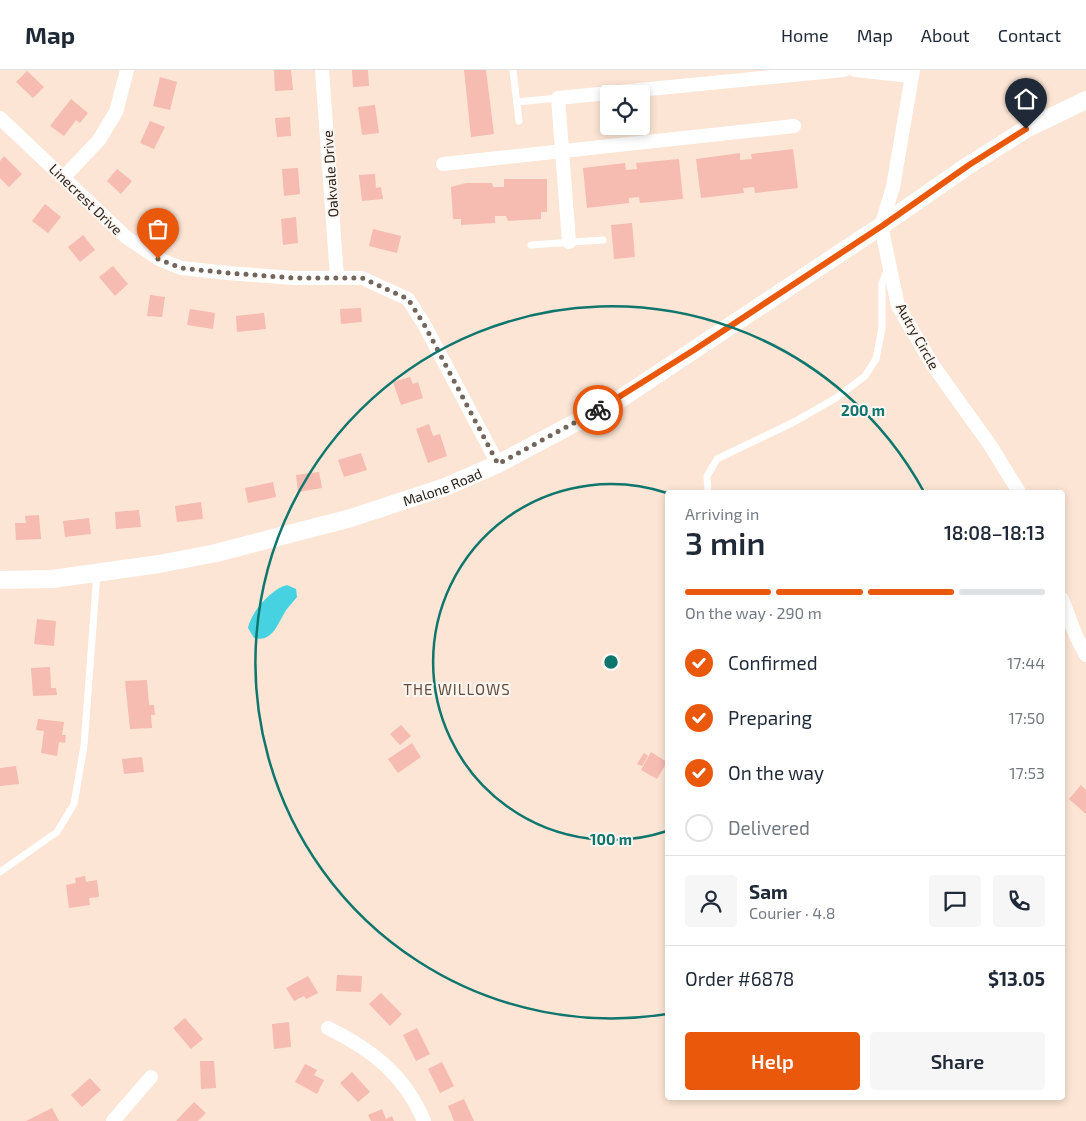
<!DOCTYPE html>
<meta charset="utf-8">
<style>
:root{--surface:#fff;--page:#f6f6f7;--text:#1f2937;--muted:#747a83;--line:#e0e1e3;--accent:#ea580c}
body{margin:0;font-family:"Exo 2",sans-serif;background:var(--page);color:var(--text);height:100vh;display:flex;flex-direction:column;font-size:19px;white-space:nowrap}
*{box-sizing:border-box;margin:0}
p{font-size:16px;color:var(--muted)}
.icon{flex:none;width:28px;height:28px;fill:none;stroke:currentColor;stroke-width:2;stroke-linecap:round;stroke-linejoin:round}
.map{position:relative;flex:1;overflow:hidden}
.panel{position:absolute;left:665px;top:420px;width:400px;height:610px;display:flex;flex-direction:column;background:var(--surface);border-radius:5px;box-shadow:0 2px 8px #0003}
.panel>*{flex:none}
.controls{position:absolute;left:600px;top:15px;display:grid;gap:10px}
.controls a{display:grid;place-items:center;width:50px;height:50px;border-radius:5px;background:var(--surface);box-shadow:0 2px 8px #0003;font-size:25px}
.pin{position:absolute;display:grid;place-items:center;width:42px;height:42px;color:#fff;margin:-51px -21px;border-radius:50% 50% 50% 0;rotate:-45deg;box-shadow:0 0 5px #0007}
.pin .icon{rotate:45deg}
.courier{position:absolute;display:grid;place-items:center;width:50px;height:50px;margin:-25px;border:4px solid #ea580c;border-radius:50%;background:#fff;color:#222;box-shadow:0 1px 6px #0007}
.overview em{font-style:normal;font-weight:600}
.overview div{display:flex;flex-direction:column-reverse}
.overview{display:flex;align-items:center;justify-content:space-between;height:85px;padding:0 20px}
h1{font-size:32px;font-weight:600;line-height:38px}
.bar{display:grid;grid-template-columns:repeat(4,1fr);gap:8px 5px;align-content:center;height:60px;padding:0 20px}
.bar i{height:6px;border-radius:4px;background:var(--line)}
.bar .selected{background:var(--accent)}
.bar p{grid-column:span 4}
.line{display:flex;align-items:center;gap:12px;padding:0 20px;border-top:1px solid var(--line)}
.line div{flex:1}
.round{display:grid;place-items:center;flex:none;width:52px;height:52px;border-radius:5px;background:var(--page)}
ol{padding:0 20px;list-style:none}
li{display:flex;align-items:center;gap:15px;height:55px}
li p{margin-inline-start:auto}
li .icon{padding:5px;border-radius:50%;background:var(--accent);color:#fff;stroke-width:4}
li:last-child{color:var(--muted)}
li i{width:28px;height:28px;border:2px solid var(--line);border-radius:50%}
.cta{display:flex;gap:10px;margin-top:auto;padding:10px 20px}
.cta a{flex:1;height:58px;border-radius:5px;background:var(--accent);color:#fff;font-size:20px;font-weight:600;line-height:58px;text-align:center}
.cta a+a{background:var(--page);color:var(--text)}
header{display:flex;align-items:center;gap:30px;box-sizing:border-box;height:70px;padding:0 25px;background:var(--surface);border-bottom:1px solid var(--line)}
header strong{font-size:24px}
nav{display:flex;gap:28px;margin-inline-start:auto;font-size:18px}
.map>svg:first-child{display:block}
.water{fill:#46d2e1}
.building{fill:#f6bbb1}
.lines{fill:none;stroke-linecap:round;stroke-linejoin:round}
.service{stroke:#fff;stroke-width:7}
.minor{stroke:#fff;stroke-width:14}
.tertiary{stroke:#fff;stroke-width:18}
.done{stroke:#74665a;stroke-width:5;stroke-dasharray:0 9}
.route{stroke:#ea580c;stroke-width:6}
.ring{fill:none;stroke:#0f766e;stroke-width:2.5}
.labels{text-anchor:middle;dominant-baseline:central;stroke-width:4;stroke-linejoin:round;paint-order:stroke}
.street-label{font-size:14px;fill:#2b2119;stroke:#fcf6f2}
.neighbourhood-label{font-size:15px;letter-spacing:1px;fill:#654d3b;stroke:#fcf6f2}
.centre{fill:#0f766e;stroke:#fcf6f2;stroke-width:2.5}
.ring-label{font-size:15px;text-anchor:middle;font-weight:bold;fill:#0f766e;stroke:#fcf6f2;stroke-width:4;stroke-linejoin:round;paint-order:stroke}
</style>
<header>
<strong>Map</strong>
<nav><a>Home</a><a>Map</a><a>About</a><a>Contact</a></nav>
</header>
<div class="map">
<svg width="1086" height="1051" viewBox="0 0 1086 1051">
<rect width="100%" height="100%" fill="#fce5d4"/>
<path class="water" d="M287,515L296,519L297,527C294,531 290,535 287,539C278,551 274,573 254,568L248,558C251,542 271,519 287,515Z"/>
<path class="building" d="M274,0H291L293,20L275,21Z
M352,0H368L369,16L353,17Z
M464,0H486L494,64L471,67Z
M27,1L44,17L33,28L16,12Z
M160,7L177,12L170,40L153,36Z
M71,29L88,43L80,53L76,50L64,66L50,56Z
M375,35L379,63L362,65L358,37Z
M290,47L291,66L277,67L275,48Z
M150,51L165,57L154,79L140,73Z
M793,79L798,118L755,123L754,117L743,118L744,123L701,128L696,89L740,83V90L752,89L751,84Z
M4,86L22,104L9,117L0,108V91Z
M679,89L683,129L640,133L639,127L629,128V133L587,138L583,98L625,93L626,100L637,99L636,93Z
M298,98L300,124L284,126L282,99Z
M117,99L132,111L121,124L107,111Z
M375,104L376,118L381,117L383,129L362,131L359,105Z
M504,109H547V142H541V149L508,151L506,146H495V153L461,155V149H453L451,117L466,113H492L493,117H504Z
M45,134L61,147L48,163L32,151Z
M296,147L298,173L283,175L281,149Z
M632,153L635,187L614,189L611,155Z
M373,159L401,166L397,183L369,176Z
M83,165L95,180L80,192L68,177Z
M113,196L128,214L115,226L99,207Z
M150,225L165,227L162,247L147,246Z
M361,238L362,252L341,254L340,239Z
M190,239L215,243L213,259L187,255Z
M264,243L266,259L237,262L236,246Z
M410,307L413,314L418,312L423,328L401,335L393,312Z
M429,354L433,366L440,364L447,386L428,393L416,359Z
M361,383L367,400L344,407L338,390Z
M319,402L322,418L298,422L296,405Z
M273,412L276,427L248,433L245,418Z
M201,432L203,449L177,452L175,436Z
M139,440L141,457L116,459L115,442Z
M39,445L41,469L16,470L15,453H26L25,446Z
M89,448L91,464L65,467L63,451Z
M37,549L56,551L54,576L34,574Z
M50,597L51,618H56L57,625L33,626L31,598Z
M147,610L149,635H154L155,645H151L152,658L130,659L125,611Z
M38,649L64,652L62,665H66L65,673L59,672L57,686L41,683L44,661L36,660Z
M401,655L411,666L400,675L390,664Z
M412,673L421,687L398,703L388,689Z
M651,682L667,692L657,709L641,700Z
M644,683L648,686L642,696L637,694Z
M142,687L144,702L124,704L122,689Z
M16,696L19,714L0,716V698Z
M1081,715L1086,720V744L1069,729Z
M85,806L86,812L97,810L99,827L89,828L90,835L69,838L66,815L76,813L75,808Z
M337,905L362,906L361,922L336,921Z
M308,906L318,923L306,929L304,926L294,931L286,918Z
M381,923L402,944L390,956L369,934Z
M185,948L203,969L191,979L173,958Z
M289,952L291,977L274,979L272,954Z
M417,958L430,984L416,991L403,965Z
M200,991H214L216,1018L201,1019Z
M442,992L454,1016L440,1023L428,999Z
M305,994L317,1000L314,1005L324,1010L317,1024L295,1012Z
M352,1002L370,1022L358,1032L340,1013Z
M90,1008L101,1020L82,1037L71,1025Z
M464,1029L474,1051H454L448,1036Z
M194,1032L206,1043L198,1051H176Z
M52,1038L59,1051H26Z
M382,1039L386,1049L392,1046L394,1051H371L368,1045Z"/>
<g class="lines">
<path class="service" d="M513,0L519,51
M517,32L558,28
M531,175L603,170
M708,422L707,406L717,389L794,352L836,328L865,306L876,289L882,258V213L888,199
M0,802L57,762L74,734L84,676L97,503"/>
<path class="minor" d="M322,0L337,207
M855,0L911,6
M913,0L893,117L881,156L898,236L932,294L990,375L1019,422
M0,48L126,167L159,189L181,198L228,203L294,208H362L408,229L425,256L498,394
M443,94L794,56
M64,107L99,70L116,42L127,0
M569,172L558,28L844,0
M1062,529L1076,566L1086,585
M328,958C371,979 405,1005 424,1051
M113,1051L151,1007"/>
<path class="tertiary" id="s1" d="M0,510L52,509L159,494L216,483L351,448L445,417L498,394L620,329L881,156L969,95L1026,59L1086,30"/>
</g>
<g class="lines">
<path class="done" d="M158,189L181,198L228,203L294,208H362L408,229L425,256L498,394L598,340"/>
<path class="route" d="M598,340L694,280L882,156L969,95L1026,59"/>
</g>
<g class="ring">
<path d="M667 761A178 178 0 1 1 667 423"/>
<path d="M667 944A356 356 0 1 1 924 422"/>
</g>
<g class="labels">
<g class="street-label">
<text transform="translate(330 104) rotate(-94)">Oakvale Drive</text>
<text transform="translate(86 129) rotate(44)">Linecrest Drive</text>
<text transform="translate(918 266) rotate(61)">Autry Circle</text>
<text stroke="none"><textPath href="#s1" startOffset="454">Malone Road</textPath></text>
</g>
<g class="neighbourhood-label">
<text x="457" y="619">THE WILLOWS</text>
</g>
</g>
<circle cx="611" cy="592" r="8" class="centre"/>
<g class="ring-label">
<text x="863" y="346">200 m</text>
<text x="611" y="775">100 m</text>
</g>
</svg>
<div class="controls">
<a><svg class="icon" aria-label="locate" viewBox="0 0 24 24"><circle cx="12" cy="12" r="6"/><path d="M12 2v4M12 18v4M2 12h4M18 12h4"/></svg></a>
</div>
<div class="pin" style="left:158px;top:189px;background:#ea580c"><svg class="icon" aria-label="bag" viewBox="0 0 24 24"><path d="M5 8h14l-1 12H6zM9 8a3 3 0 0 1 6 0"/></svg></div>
<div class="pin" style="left:1026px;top:59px;background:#1f2937"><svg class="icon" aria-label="home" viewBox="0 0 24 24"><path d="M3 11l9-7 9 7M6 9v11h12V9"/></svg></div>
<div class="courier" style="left:598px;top:340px"><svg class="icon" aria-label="bike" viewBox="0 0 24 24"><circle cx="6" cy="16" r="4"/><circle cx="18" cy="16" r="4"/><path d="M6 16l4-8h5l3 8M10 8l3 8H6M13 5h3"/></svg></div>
<section class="panel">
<div class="overview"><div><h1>3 min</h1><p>Arriving in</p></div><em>18:08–18:13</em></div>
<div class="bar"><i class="selected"></i><i class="selected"></i><i class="selected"></i><i></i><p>On the way · 290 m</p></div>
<ol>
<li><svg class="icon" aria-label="check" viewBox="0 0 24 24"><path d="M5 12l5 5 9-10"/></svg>Confirmed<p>17:44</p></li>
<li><svg class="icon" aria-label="check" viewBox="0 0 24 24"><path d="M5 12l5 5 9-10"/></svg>Preparing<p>17:50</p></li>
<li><svg class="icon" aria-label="check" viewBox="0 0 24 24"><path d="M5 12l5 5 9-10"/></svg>On the way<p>17:53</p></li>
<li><i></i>Delivered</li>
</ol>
<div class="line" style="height:90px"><a class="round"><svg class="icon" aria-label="person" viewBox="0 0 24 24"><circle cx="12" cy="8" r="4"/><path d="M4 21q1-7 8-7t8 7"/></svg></a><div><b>Sam</b><p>Courier · 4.8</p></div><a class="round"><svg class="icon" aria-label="chat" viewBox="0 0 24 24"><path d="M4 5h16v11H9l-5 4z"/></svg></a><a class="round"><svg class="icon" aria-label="phone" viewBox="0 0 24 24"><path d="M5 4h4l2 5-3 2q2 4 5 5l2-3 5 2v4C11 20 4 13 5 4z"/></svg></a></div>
<div class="line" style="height:65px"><div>Order #6878</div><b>$13.05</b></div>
<div class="cta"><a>Help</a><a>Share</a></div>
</section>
</div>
